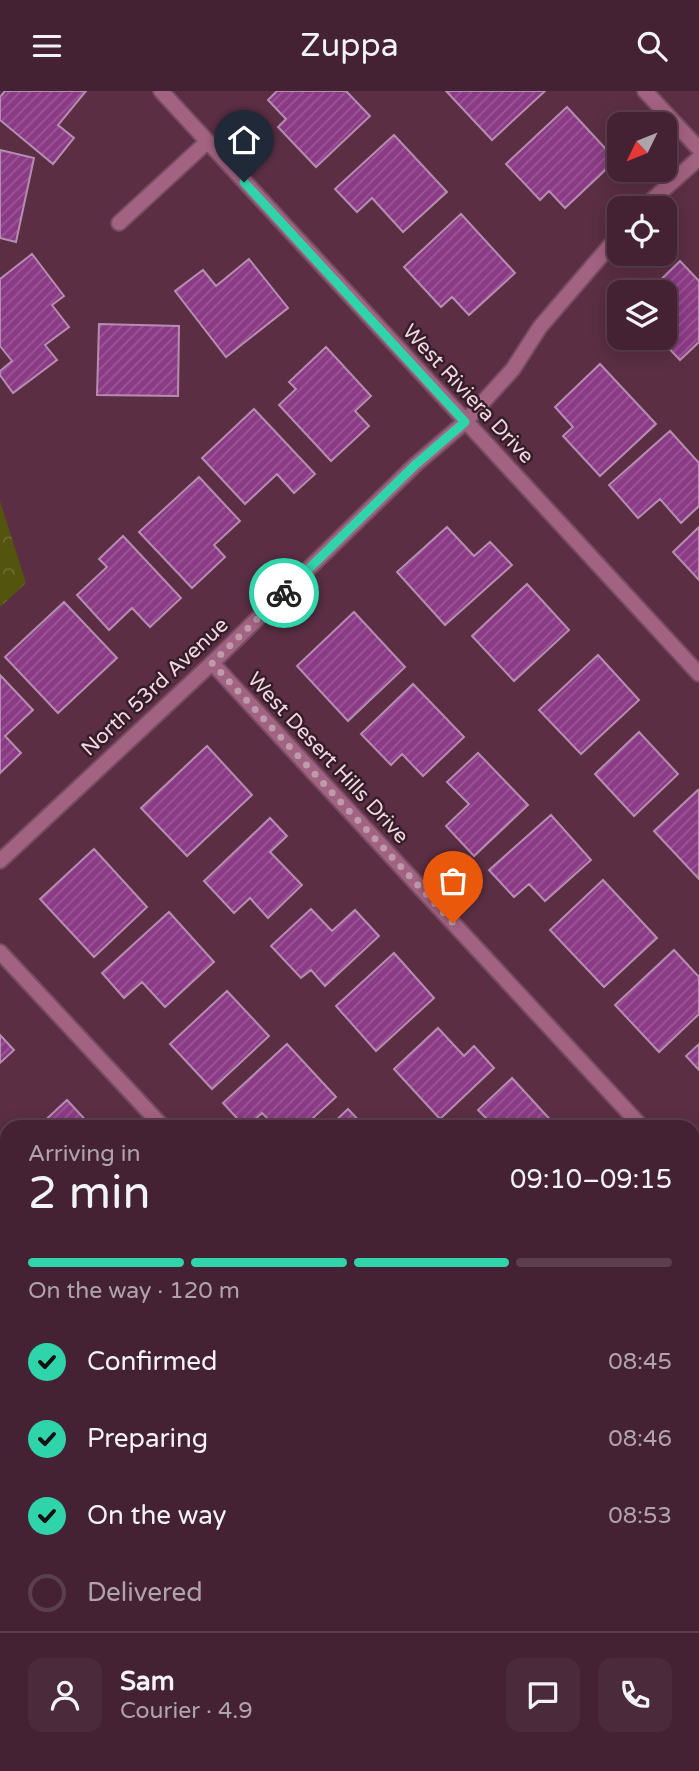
<!DOCTYPE html>
<meta charset="utf-8">
<style>
:root{--surface:#423;--page:#4b2a3b;--text:#f1f3f6;--muted:#afa4ac;--line:#5c3f4e;--accent:#30d4aa}
body{margin:0;font-family:"Varela Round",sans-serif;background:var(--page);color:var(--text);height:100vh;display:flex;flex-direction:column;font-size:26px;white-space:nowrap}
*{box-sizing:border-box;margin:0}
p{font-size:23px;color:var(--muted)}
.icon{flex:none;width:38px;height:38px;fill:none;stroke:currentColor;stroke-width:2;stroke-linecap:round;stroke-linejoin:round}
.map{position:relative;flex:1;overflow:hidden}
.side{position:absolute;left:0px;top:1029px;width:700px;height:651px;display:flex;flex-direction:column;background:var(--surface);border-radius:21px 21px 0 0;box-shadow:0 4px 18px #0003,0 0 0 2px var(--line)}
.side>*{flex:none}
.needle{width:46px;rotate:227deg}
.buttons{position:absolute;left:607px;top:21px;display:grid;gap:14px}
.buttons a{display:grid;place-items:center;width:70px;height:70px;border-radius:14px;background:var(--surface);box-shadow:0 4px 18px #0003,0 0 0 2px var(--line);font-size:35px}
.pin{position:absolute;display:grid;place-items:center;width:60px;height:60px;color:#fff;margin:-72px -30px;border-radius:50% 50% 50% 0;rotate:-45deg;box-shadow:0 0 7px #0007}
.pin .icon{rotate:45deg}
.courier{position:absolute;display:grid;place-items:center;width:70px;height:70px;margin:-35px;border:5px solid #30d4aa;border-radius:50%;background:#fff;color:#222;box-shadow:0 2px 9px #0007}
.overview em{font-style:normal;font-weight:600}
.overview div{display:flex;flex-direction:column-reverse}
.overview{display:flex;align-items:center;justify-content:space-between;height:119px;padding:0 28px}
h1{font-size:46px;font-weight:600;line-height:52px}
.bar{display:grid;grid-template-columns:repeat(4,1fr);gap:10px 7px;align-content:center;height:84px;padding:0 28px}
.bar i{height:9px;border-radius:5px;background:var(--line)}
.bar .on{background:var(--accent)}
.bar p{grid-column:span 4}
.line{display:flex;align-items:center;gap:18px;padding:0 28px;border-top:2px solid var(--line)}
.line div{flex:1}
.round{display:grid;place-items:center;flex:none;width:74px;height:74px;border-radius:14px;background:var(--page)}
ol{padding:0 28px;list-style:none}
li{display:flex;align-items:center;gap:21px;height:77px}
li p{margin-inline-start:auto}
li .icon{padding:7px;border-radius:50%;background:var(--accent);color:#111;stroke-width:4}
li:last-child{color:var(--muted)}
li i{width:38px;height:38px;border:4px solid var(--line);border-radius:50%}
header{display:flex;justify-content:space-between;align-items:center;height:91px;padding:0 28px;background:var(--surface);font-size:32px;font-weight:600}
.map>svg:first-child{display:block}
.park{fill:url(#park-crowns)}
.building{fill:url(#building-hatch);stroke:#b68db2;stroke-width:2}
.lines{fill:none;stroke-linecap:round;stroke-linejoin:round}
.minor-casing{stroke:#764c60;stroke-width:18}
.secondary-casing{stroke:#764c60;stroke-width:18}
.minor{stroke:#a26281;stroke-width:14}
.secondary{stroke:#d873a5;stroke-width:14}
.done{stroke:#be9bab;stroke-width:7;stroke-dasharray:0 12.6}
.route{stroke:#30d4aa;stroke-width:9}
.labels{text-anchor:middle;dominant-baseline:central;stroke-width:5;stroke-linejoin:round;paint-order:stroke}
.street-label{font-size:21px;fill:#f3d6e2;stroke:#331e28}
</style>
<header><svg class="icon" aria-label="menu" viewBox="0 0 24 24"><path d="M4 6h16M4 12h16M4 18h16"/></svg>Zuppa<svg class="icon" aria-label="search" viewBox="0 0 24 24"><circle cx="10" cy="10" r="6"/><path d="M15 15l6 6"/></svg></header>
<div class="map">
<svg width="699" height="1680" viewBox="0 0 699 1680">
<defs>
<pattern id="park-crowns" width="20" height="18" patternUnits="userSpaceOnUse" patternTransform="scale(1.75)"><rect width="20" height="18" fill="#53540e"/><path d="M2 6a3 3 0 1 1 6 0M12 15a3 3 0 1 1 6 0" fill="none" stroke="#6c6c31"/></pattern>
<pattern id="building-hatch" width="6" height="6" patternUnits="userSpaceOnUse" patternTransform="scale(1.75)"><rect width="6" height="6" fill="#8b3b85"/><path d="M-1 1l2-2M0 6l6-6M5 7l2-2" fill="none" stroke="#9c5796"/></pattern>
</defs>
<rect width="100%" height="100%" fill="#5b2e44"/>
<path class="park" d="M0,410L26,492L0,516Z"/>
<path class="building" d="M5,0H86L58,34L74,47L53,73L0,29V6Z
M277,0H346L370,25L316,76L278,36L286,28L268,9Z
M446,0H545L492,49Z
M567,16L616,69L565,117L549,100L540,109L506,73Z
M394,44L447,101L403,141L372,107L357,121L335,98Z
M0,59L34,67L16,151L0,147Z
M461,123L515,182L469,224L452,206L441,216L404,176Z
M32,163L64,205L52,214L69,236L45,254L57,269L13,302L0,284V280L12,270L0,255V188Z
M249,168L288,217L226,266L175,200L203,179L216,195Z
M680,170L699,190V251L680,269L659,247H665V201H648Z
M99,233L179,235L178,305L97,304Z
M326,256L371,305L355,320L369,335L331,370L279,314L296,298L289,291Z
M600,273L656,333L600,385L563,345L573,336L555,316Z
M254,318L315,383L294,402L277,383L245,413L202,367Z
M670,340L699,372V415L681,432L660,408L638,427L609,394Z
M199,386L240,430L214,454L225,466L192,497L139,441Z
M447,436L474,465L490,451L512,474L445,534L397,481Z
M699,436V489L673,461Z
M123,445L181,507L150,536L132,517L109,539L77,504L107,476L99,468Z
M527,493L569,539L514,590L472,545Z
M64,511L117,567L58,622L5,566Z
M354,521L405,576L348,630L297,575Z
M598,564L639,609L581,663L539,619Z
M0,584L33,619L5,645L21,662L0,682Z
M413,593L464,646L423,685L402,663L391,674L361,643Z
M639,641L678,683L634,725L595,683Z
M207,655L252,704L187,765L141,717Z
M478,662L528,714L474,765L446,735L469,713L447,691Z
M698,699L699,700V788L654,740Z
M551,724L591,769L545,810L529,793L514,806L489,779Z
M270,727L287,745L270,761L302,794L268,827L250,807L234,822L204,790Z
M94,758L147,816L94,866L40,808Z
M603,789L657,847L604,896L550,839Z
M311,818L332,840L355,819L379,845L325,895L311,879L301,887L271,855Z
M169,821L214,871L165,916L142,891L124,907L102,882Z
M674,859L699,886V923L659,961L615,914Z
M394,862L434,907L376,960L336,915Z
M227,900L269,945L212,998L170,953Z
M438,937L464,965L474,955L494,977L440,1028L394,978Z
M0,944L14,959L0,972Z
M287,953L336,1006L303,1036H276L262,1022L247,1036H245L223,1012Z
M699,953V979L686,965Z
M512,987L557,1036H489L492,1033L478,1019Z
M67,1009L92,1036H38Z
M348,1018L365,1036H329Z
M0,1098L7,1105V1155L5,1157L0,1152Z
M693,1207L699,1214V1294L693,1287Z
M7,1225V1259L0,1262V1227Z
M693,1404L699,1411V1426L693,1432Z
M699,1467V1525L693,1518V1473Z
M288,1673H354L346,1680H295Z
M450,1673H540L537,1680H448L446,1679Z"/>
<g class="lines">
<g class="minor-casing">
<path id="minor" d="M161,0L699,583
M645,0L699,58
M643,117L699,67
M119,132L207,51
M212,572L642,1036
M0,770L212,572L415,374L465,331L513,278L540,236L620,143
M0,861L163,1036
M693,1091L699,1097
M693,1607L699,1614
M693,1660L699,1654
M671,1680L679,1673"/>
</g>
<g class="secondary-casing">
<path id="secondary" d="M0,1483L7,1491
M176,1673L183,1680"/>
</g>
<use href="#minor" class="minor"/>
<use href="#secondary" class="secondary"/>
</g>
<g class="lines">
<path class="done" d="M284,502L212,572L453,832"/>
<path class="route" d="M244,91L465,331L415,374L284,502"/>
</g>
<g class="labels">
<g class="street-label">
<text transform="translate(468 303) rotate(47)">West Riviera Drive</text>
<text transform="translate(155 596) rotate(-43)">North 53rd Avenue</text>
<text transform="translate(328 667) rotate(47)">West Desert Hills Drive</text>
</g>
</g>
</svg>
<div class="buttons">
<a><svg class="needle" viewBox="-14 -14 28 28"><path d="M0-13l5 13h-10z" fill="#e53935"/><path d="M0 13l5-13h-10z" fill="#afa4ac"/></svg></a>
<a><svg class="icon" aria-label="locate" viewBox="0 0 24 24"><circle cx="12" cy="12" r="6"/><path d="M12 2v4M12 18v4M2 12h4M18 12h4"/></svg></a>
<a><svg class="icon" aria-label="layers" viewBox="0 0 24 24"><path d="M12 4l9 5-9 5-9-5zM3 14l9 5 9-5"/></svg></a>
</div>
<div class="pin" style="left:453px;top:832px;background:#ea580c"><svg class="icon" aria-label="bag" viewBox="0 0 24 24"><path d="M5 8h14l-1 12H6zM9 8a3 3 0 0 1 6 0"/></svg></div>
<div class="pin" style="left:244px;top:91px;background:#1f2937"><svg class="icon" aria-label="home" viewBox="0 0 24 24"><path d="M3 11l9-7 9 7M6 9v11h12V9"/></svg></div>
<div class="courier" style="left:284px;top:502px"><svg class="icon" aria-label="bike" viewBox="0 0 24 24"><circle cx="6" cy="16" r="4"/><circle cx="18" cy="16" r="4"/><path d="M6 16l4-8h5l3 8M10 8l3 8H6M13 5h3"/></svg></div>
<section class="side">
<div class="overview"><div><h1>2 min</h1><p>Arriving in</p></div><em>09:10–09:15</em></div>
<div class="bar"><i class="on"></i><i class="on"></i><i class="on"></i><i></i><p>On the way · 120 m</p></div>
<ol>
<li><svg class="icon" aria-label="check" viewBox="0 0 24 24"><path d="M5 12l5 5 9-10"/></svg>Confirmed<p>08:45</p></li>
<li><svg class="icon" aria-label="check" viewBox="0 0 24 24"><path d="M5 12l5 5 9-10"/></svg>Preparing<p>08:46</p></li>
<li><svg class="icon" aria-label="check" viewBox="0 0 24 24"><path d="M5 12l5 5 9-10"/></svg>On the way<p>08:53</p></li>
<li><i></i>Delivered</li>
</ol>
<div class="line" style="height:126px"><a class="round"><svg class="icon" aria-label="person" viewBox="0 0 24 24"><circle cx="12" cy="8" r="4"/><path d="M4 21q1-7 8-7t8 7"/></svg></a><div><b>Sam</b><p>Courier · 4.9</p></div><a class="round"><svg class="icon" aria-label="chat" viewBox="0 0 24 24"><path d="M4 5h16v11H9l-5 4z"/></svg></a><a class="round"><svg class="icon" aria-label="phone" viewBox="0 0 24 24"><path d="M5 4h4l2 5-3 2q2 4 5 5l2-3 5 2v4C11 20 4 13 5 4z"/></svg></a></div>
</section>
</div>
